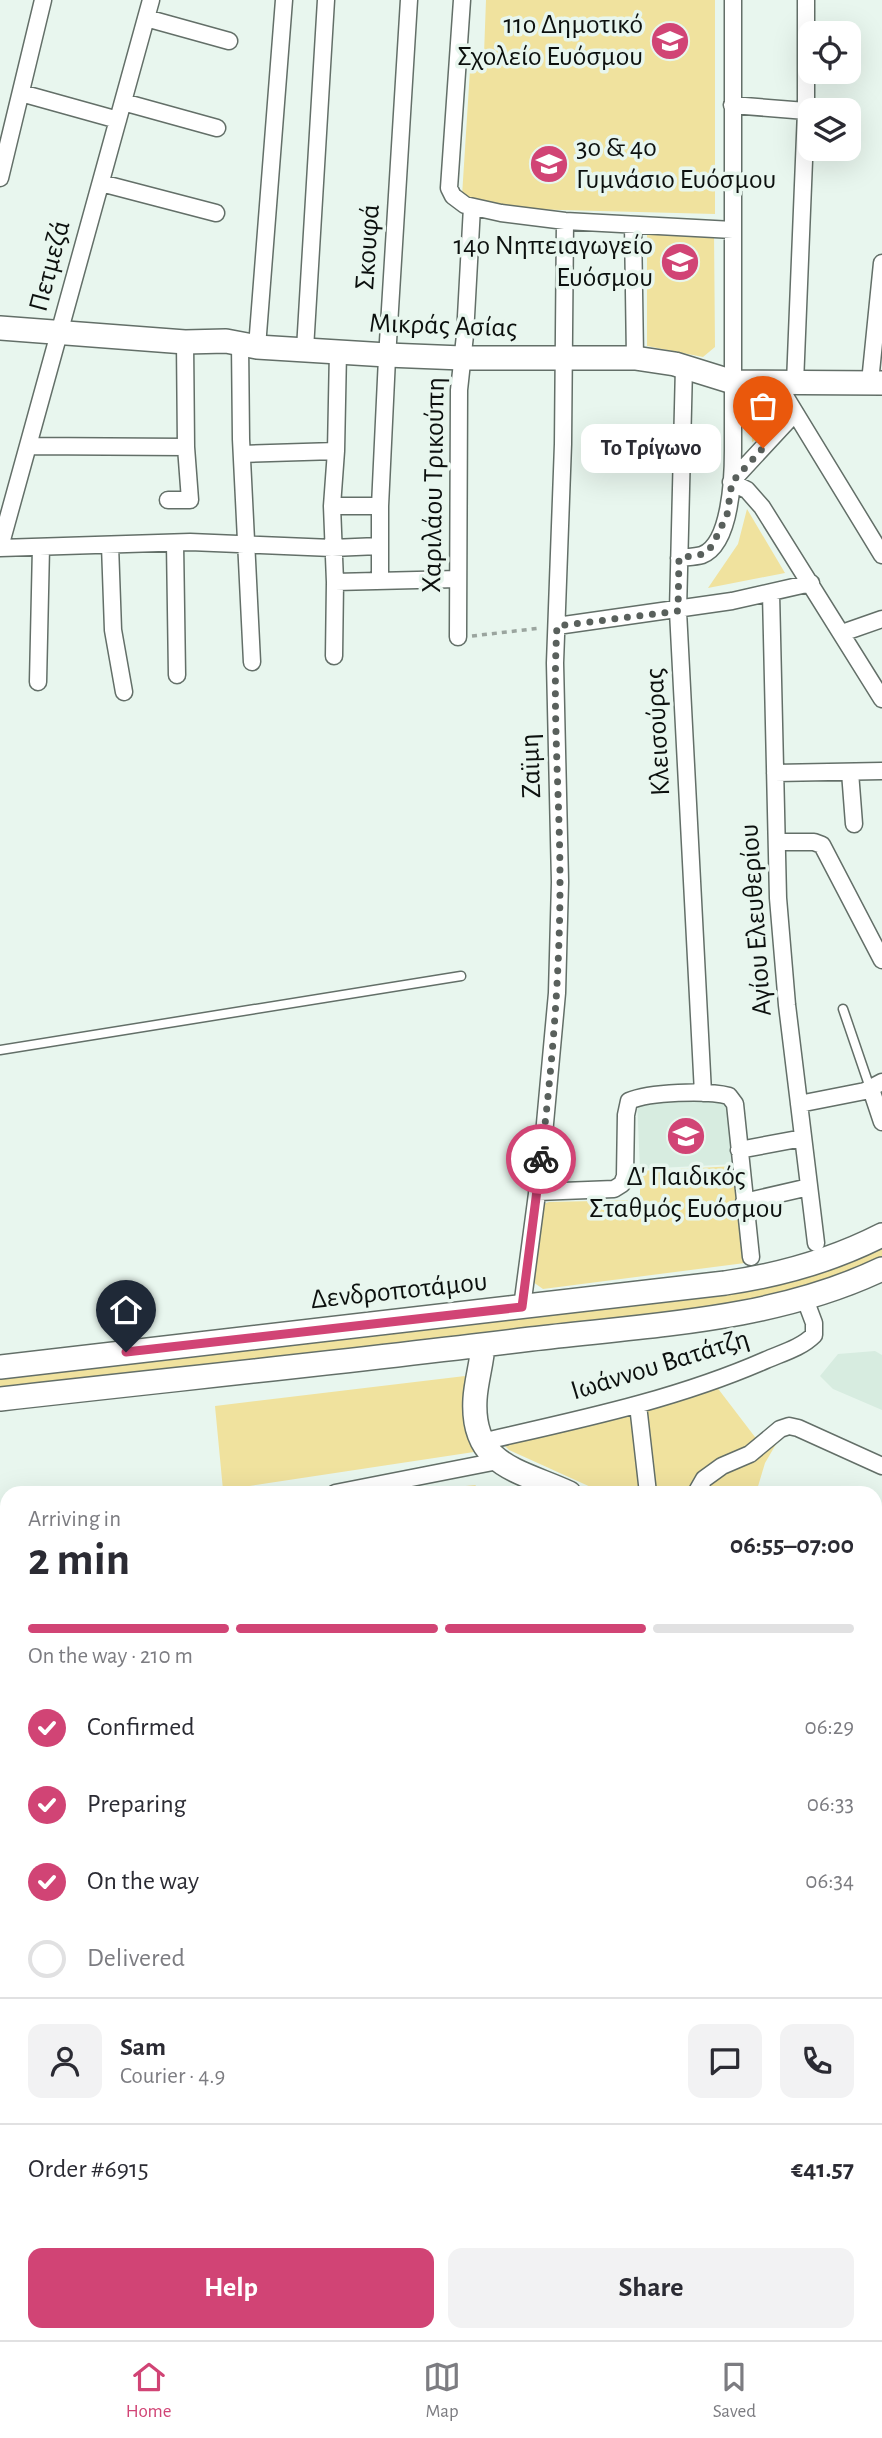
<!DOCTYPE html>
<meta charset="utf-8">
<style>
:root{--surface:#fff;--page:#f2f2f3;--text:#2b2b33;--muted:#7c7c81;--line:#e1e1e2;--accent:#d14475}
body{margin:0;font-family:"Alegreya Sans",sans-serif;background:var(--page);color:var(--text);height:100vh;display:flex;flex-direction:column;font-size:26px;white-space:nowrap}
*{box-sizing:border-box;margin:0}
p{font-size:23px;color:var(--muted)}
.icon{flex:none;width:38px;height:38px;fill:none;stroke:currentColor;stroke-width:2;stroke-linecap:round;stroke-linejoin:round}
.map{position:relative;flex:1;overflow:hidden}
.sheet{position:absolute;left:0px;top:1486px;width:882px;height:856px;display:flex;flex-direction:column;background:var(--surface);border-radius:21px 21px 0 0;box-shadow:0 7px 28px #0002}
.sheet>*{flex:none}
.buttons{position:absolute;left:798px;top:21px;display:grid;gap:14px}
.buttons a{display:grid;place-items:center;width:63px;height:63px;border-radius:14px;background:var(--surface);box-shadow:0 7px 28px #0002;font-size:35px}
.pin{position:absolute;display:grid;place-items:center;width:60px;height:60px;color:#fff;margin:-72px -30px;border-radius:50% 50% 50% 0;rotate:-45deg;box-shadow:0 0 7px #0007}
.pin .icon{rotate:45deg}
.courier{position:absolute;display:grid;place-items:center;width:70px;height:70px;margin:-35px;border:5px solid #d14475;border-radius:50%;background:#fff;color:#222;box-shadow:0 2px 9px #0007}
.bubble{position:absolute;height:49px;border-radius:14px;background:var(--surface);box-shadow:0 7px 28px #0002;font-size:23px;font-weight:700;line-height:49px;text-align:center}
.head em{font-style:normal;font-weight:700}
.head div{display:flex;flex-direction:column-reverse}
.head{display:flex;align-items:center;justify-content:space-between;height:119px;padding:0 28px}
h1{font-size:46px;font-weight:700;line-height:52px}
.bar{display:grid;grid-template-columns:repeat(4,1fr);gap:10px 7px;align-content:center;height:84px;padding:0 28px}
.bar i{height:9px;border-radius:5px;background:var(--line)}
.bar .active{background:var(--accent)}
.bar p{grid-column:span 4}
.line{display:flex;align-items:center;gap:18px;padding:0 28px;border-top:2px solid var(--line)}
.line div{flex:1}
.round{display:grid;place-items:center;flex:none;width:74px;height:74px;border-radius:14px;background:var(--page)}
ol{padding:0 28px;list-style:none}
li{display:flex;align-items:center;gap:21px;height:77px}
li p{margin-inline-start:auto}
li .icon{padding:7px;border-radius:50%;background:var(--accent);color:#fff;stroke-width:4}
li:last-child{color:var(--muted)}
li i{width:38px;height:38px;border:4px solid var(--line);border-radius:50%}
.cta{display:flex;gap:14px;margin-top:auto;padding:14px 28px}
.cta a{flex:1;height:80px;border-radius:14px;background:var(--accent);color:#fff;font-size:28px;font-weight:700;line-height:80px;text-align:center}
.cta a+a{background:var(--page);color:var(--text)}
.menu{display:flex;justify-content:space-around;align-items:center;height:98px;border-top:2px solid var(--line);background:var(--surface);font-size:19px;color:var(--muted)}
.menu a{display:grid;justify-items:center;gap:4px}
.menu .active{color:var(--accent)}
.map>svg:first-child{display:block}
.built{fill:#d7ece0}
.green{fill:#f0e29e}
.lines{fill:none;stroke-linecap:round;stroke-linejoin:round}
.lane-casing{stroke:#636f68;stroke-width:11}
.street-casing{stroke:#636f68;stroke-width:19}
.secondary-casing{stroke:#636f68;stroke-width:26}
.path{stroke:#9ba59f;stroke-width:3.5;stroke-dasharray:5 5;stroke-linecap:butt}
.lane{stroke:#fff;stroke-width:8}
.street{stroke:#fff;stroke-width:16}
.secondary{stroke:#fff;stroke-width:23}
.done{stroke:#59605c;stroke-width:7;stroke-dasharray:0 12.6}
.route{stroke:#d14475;stroke-width:9}
.labels{text-anchor:middle;dominant-baseline:central;stroke-width:7;stroke-linejoin:round;paint-order:stroke}
.poi-label{font-size:28px;fill:#0c100e;stroke:#e8f6ee;text-anchor:end}
.street-label{font-size:28px;fill:#0c100e;stroke:#e8f6ee}
</style>
<div class="map">
<svg width="882" height="2340" viewBox="0 0 882 2340">
<rect width="100%" height="100%" fill="#e8f6ee"/>
<path class="built" d="M715,1097L731,1107L736,1164L640,1169L637,1100Z
M875,1351L882,1355V1410L833,1389L820,1376L838,1354Z"/>
<path class="green" d="M486,0H715V214L523,209L480,204L462,196L471,54H484Z
M647,231H714L715,347L703,357L647,346Z
M751,397H768C769,398 775,405 776,406C781,418 761,438 752,442Z
M747,509L785,573L708,588L738,544Z
M736,1166L745,1263L543,1289L533,1282L541,1205L549,1202L640,1200V1171Z
M882,1248V1258C765,1310 636,1316 510,1331C340,1351 170,1369 0,1388V1378L731,1294L801,1279L843,1265Z
M465,1376L463,1422L474,1452L223,1490L215,1406Z
M716,1386L755,1437L779,1439L765,1463L756,1493H724L706,1483L701,1493H604L509,1450L502,1443Z
M476,1485L470,1493H449L444,1490L441,1493H394Z
M7,1622V1735L0,1741V1623Z
M0,1871L7,1877V1988L0,1997Z
M882,2020V2054H875V2021Z
M882,2109V2154L875,2153V2112Z
M875,2183L882,2186V2340H874L872,2335L875,2334Z
M668,2335H779L775,2340H672Z
M803,2335H846L851,2340H813Z"/>
<g class="lines">
<g class="lane-casing">
<path id="lane" d="M843,1009L870,1088
M0,1050L461,976
M875,1796L882,1800
M878,1876L882,1869"/>
</g>
<g class="street-casing">
<path id="street" d="M462,0L449,188L453,196L465,205L501,213L565,221L733,230
M146,18L229,41
M21,93L118,120
M123,102L217,128
M732,105L806,111
M0,178L43,0
M101,183L216,213
M633,225L635,358
M240,343L241,439L252,662
M257,347L284,0
M305,349L326,0
M684,367L678,611L703,1093
M870,382L882,263
M777,383L882,555
M795,383L806,111V0
M28,446L186,447
M242,454L336,451
M731,482L747,490L762,507L882,699
M731,482L794,414
M168,500H190L186,447L185,342
M332,506L336,451L338,351
M175,543L177,675
M110,545L113,630L124,692
M0,547L151,0
M0,548L190,542L332,548L379,546
M679,558C686,557 695,557 702,555C731,544 733,476 733,450V0
M380,581V506L387,358L409,0
M335,582L458,579
M771,593L778,898L787,1005L816,1243
M557,626L732,601L811,583
M842,633L882,619
M458,637L459,390L465,335L472,207
M334,656L335,582L332,506H380
M38,682L41,547
M850,772L854,824
M775,773L882,771
M777,842H814L822,845L882,960
M871,1089L882,1122
M799,1104L865,1091L882,1082
M739,1150L803,1138
M537,1192L614,1189L622,1184L625,1176L626,1115L629,1101C649,1092 707,1090 729,1096L735,1104L751,1257
M744,1202L809,1187
M522,1307L542,1156L557,993L560,882L555,663L563,444L565,221
M638,1405L648,1493
M481,1442C577,1420 675,1400 766,1360C782,1353 801,1348 814,1335V1323L805,1299
M335,1493L498,1461
M696,1493L704,1479L722,1466L750,1454L780,1429L789,1426L798,1428L882,1466
M0,1537L7,1536
M875,1576L882,1560
M875,1757L882,1745
M0,1785L7,1777
M875,1930L882,1934
M0,2017L7,2008
M0,2152L7,2157
M0,2328L7,2319
M289,2334L297,2340
M483,2334L492,2340
M416,2340L419,2334"/>
</g>
<g class="secondary-casing">
<path id="secondary" d="M0,328L185,342L226,341L257,347L387,355L462,358H635L675,364L733,382L882,383
M483,1345C482,1363 476,1381 475,1399C471,1466 519,1470 569,1493
M0,1367L725,1283C780,1275 833,1260 882,1235
M0,1399C177,1379 354,1361 531,1339C649,1325 773,1321 882,1269
M875,1627L882,1630
M0,1793L7,1799
M0,1828L7,1834
M875,2008L882,2000
M875,2064L882,2062
M617,2334L621,2340
M649,2334L653,2340"/>
</g>
<path class="path" d="M472,636L541,628"/>
<use href="#lane" class="lane"/>
<use href="#street" class="street"/>
<use href="#secondary" class="secondary"/>
</g>
<g class="lines">
<path class="done" d="M541,1159C552,1067 560,975 560,882C560,797 552,711 557,626L678,611L679,558L704,554L712,546L727,515L732,482L763,448"/>
<path class="route" d="M126,1352L522,1307L541,1159"/>
</g>
<defs>
<g id="school-disc" transform="scale(2.0125)"><circle r="9.5" fill="#d14475" stroke="#e8f6ee"/><path d="M0-5L7-2L0 1L-7-2ZM-4 1L0 2.5L4 1V4Q0 6-4 4Z" fill="#fff"/></g>
</defs>
<g fill-rule="evenodd">
<use href="#school-disc" x="670" y="41"/>
<use href="#school-disc" x="549" y="164"/>
<use href="#school-disc" x="680" y="262"/>
<use href="#school-disc" x="686" y="1136"/>
</g>
<g class="labels">
<g class="poi-label">
<text x="643" y="25">11ο Δημοτικό<tspan x="643" dy="32">Σχολείο Ευόσμου</tspan></text>
<text x="576" y="148" text-anchor="start">3ο &amp; 4ο<tspan x="576" dy="32">Γυμνάσιο Ευόσμου</tspan></text>
<text x="653" y="246">14ο Νηπειαγωγείο<tspan x="653" dy="32">Ευόσμου</tspan></text>
<text x="686" y="1177" text-anchor="middle">Δ' Παιδικός<tspan x="686" dy="32">Σταθμός Ευόσμου</tspan></text>
</g>
<g class="street-label">
<text transform="translate(368 247) rotate(-86)">Σκουφά</text>
<text transform="translate(50 266) rotate(-75)">Πετμεζά</text>
<text transform="translate(443 326) rotate(2)">Μικράς Ασίας</text>
<text transform="translate(434 485) rotate(-89)">Χαριλάου Τρικούπη</text>
<text transform="translate(658 732) rotate(-93)">Κλεισούρας</text>
<text transform="translate(531 766) rotate(-92)">Ζαϊμη</text>
<text transform="translate(756 920) rotate(-94)">Αγίου Ελευθερίου</text>
<text transform="translate(399 1291) rotate(-6)">Δενδροποτάμου</text>
<text transform="translate(660 1365) rotate(-17)">Ιωάννου Βατάτζη</text>
</g>
</g>
</svg>
<div class="buttons">
<a><svg class="icon" aria-label="locate" viewBox="0 0 24 24"><circle cx="12" cy="12" r="6"/><path d="M12 2v4M12 18v4M2 12h4M18 12h4"/></svg></a>
<a><svg class="icon" aria-label="layers" viewBox="0 0 24 24"><path d="M12 4l9 5-9 5-9-5zM3 14l9 5 9-5"/></svg></a>
</div>
<div class="pin" style="left:763px;top:448px;background:#ea580c"><svg class="icon" aria-label="bag" viewBox="0 0 24 24"><path d="M5 8h14l-1 12H6zM9 8a3 3 0 0 1 6 0"/></svg></div>
<div class="pin" style="left:126px;top:1352px;background:#1f2937"><svg class="icon" aria-label="home" viewBox="0 0 24 24"><path d="M3 11l9-7 9 7M6 9v11h12V9"/></svg></div>
<div class="courier" style="left:541px;top:1159px"><svg class="icon" aria-label="bike" viewBox="0 0 24 24"><circle cx="6" cy="16" r="4"/><circle cx="18" cy="16" r="4"/><path d="M6 16l4-8h5l3 8M10 8l3 8H6M13 5h3"/></svg></div>
<div class="bubble" style="left:581px;top:424px;width:140px">Το Τρίγωνο</div>
<section class="sheet">
<div class="head"><div><h1>2 min</h1><p>Arriving in</p></div><em>06:55–07:00</em></div>
<div class="bar"><i class="active"></i><i class="active"></i><i class="active"></i><i></i><p>On the way · 210 m</p></div>
<ol>
<li><svg class="icon" aria-label="check" viewBox="0 0 24 24"><path d="M5 12l5 5 9-10"/></svg>Confirmed<p>06:29</p></li>
<li><svg class="icon" aria-label="check" viewBox="0 0 24 24"><path d="M5 12l5 5 9-10"/></svg>Preparing<p>06:33</p></li>
<li><svg class="icon" aria-label="check" viewBox="0 0 24 24"><path d="M5 12l5 5 9-10"/></svg>On the way<p>06:34</p></li>
<li><i></i>Delivered</li>
</ol>
<div class="line" style="height:126px"><a class="round"><svg class="icon" aria-label="person" viewBox="0 0 24 24"><circle cx="12" cy="8" r="4"/><path d="M4 21q1-7 8-7t8 7"/></svg></a><div><b>Sam</b><p>Courier · 4.9</p></div><a class="round"><svg class="icon" aria-label="chat" viewBox="0 0 24 24"><path d="M4 5h16v11H9l-5 4z"/></svg></a><a class="round"><svg class="icon" aria-label="phone" viewBox="0 0 24 24"><path d="M5 4h4l2 5-3 2q2 4 5 5l2-3 5 2v4C11 20 4 13 5 4z"/></svg></a></div>
<div class="line" style="height:91px"><div>Order #6915</div><b>€41.57</b></div>
<div class="cta"><a>Help</a><a>Share</a></div>
</section>
</div>
<nav class="menu">
<a class="active"><svg class="icon" aria-label="home" viewBox="0 0 24 24"><path d="M3 11l9-7 9 7M6 9v11h12V9"/></svg>Home</a>
<a><svg class="icon" aria-label="map" viewBox="0 0 24 24"><path d="M3 6l6-2 6 2 6-2v14l-6 2-6-2-6 2zM9 4v14M15 6v14"/></svg>Map</a>
<a><svg class="icon" aria-label="saved" viewBox="0 0 24 24"><path d="M7 4h10v16l-5-4-5 4z"/></svg>Saved</a>
</nav>
